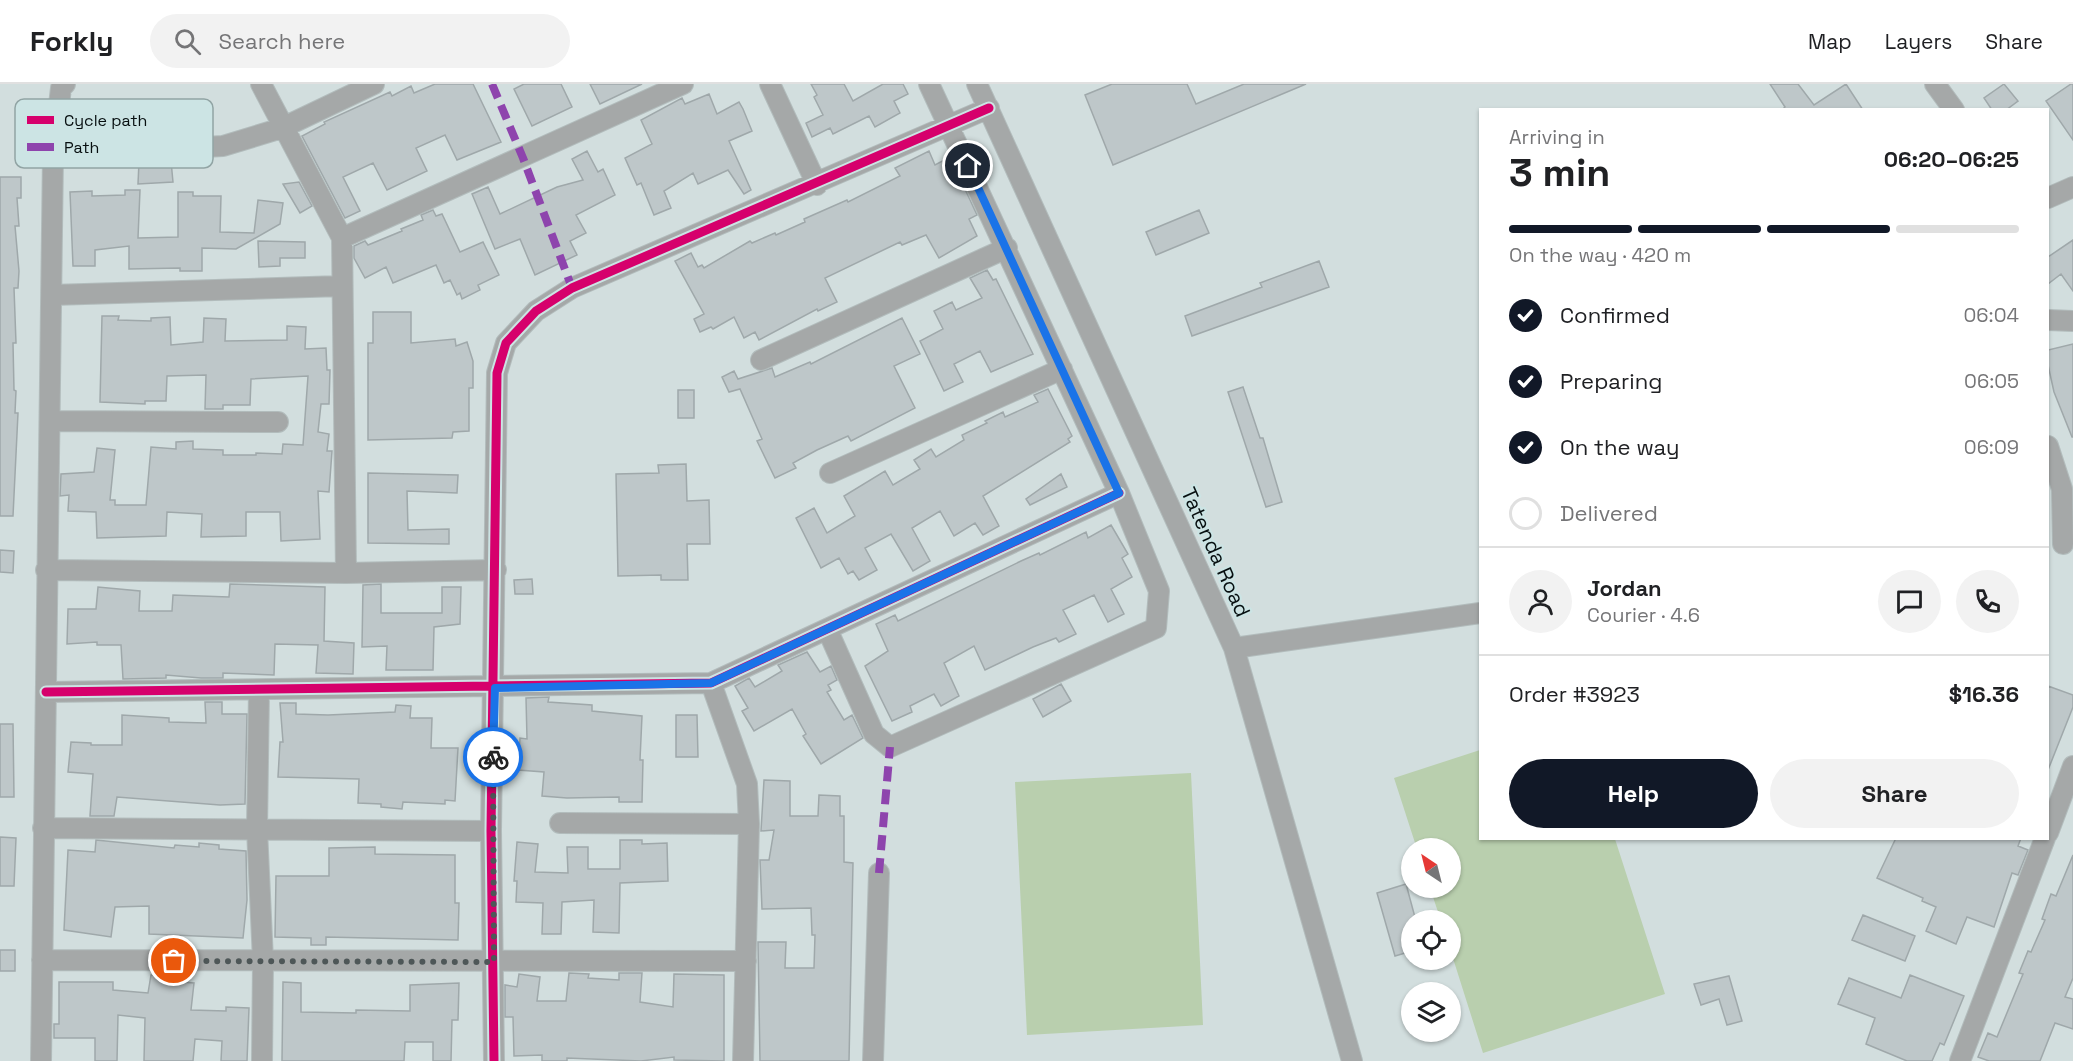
<!DOCTYPE html>
<meta charset="utf-8">
<style>
:root{--surface:#fff;--page:#f2f2f2;--text:#202124;--muted:#757577;--line:#e0e0e0;--accent:#111827}
body{margin:0;font-family:"Space Grotesk",sans-serif;background:var(--page);color:var(--text);height:100vh;display:flex;flex-direction:column;font-size:22px;white-space:nowrap}
*{box-sizing:border-box;margin:0}
p{font-size:20px;color:var(--muted)}
.icon{flex:none;width:33px;height:33px;fill:none;stroke:currentColor;stroke-width:2;stroke-linecap:round;stroke-linejoin:round}
.map{position:relative;flex:1;overflow:hidden}
.panel{position:absolute;left:1479px;top:24px;width:570px;height:732px;display:flex;flex-direction:column;background:var(--surface);border-radius:0px;box-shadow:0 2px 4px #0004}
.panel>*{flex:none}
.needle{width:39px;rotate:325deg}
.buttons{position:absolute;left:1401px;top:754px;display:grid;gap:12px}
.buttons a{display:grid;place-items:center;width:60px;height:60px;border-radius:50%;background:var(--surface);box-shadow:0 2px 4px #0004;font-size:30px}
.pin{position:absolute;display:grid;place-items:center;width:51px;height:51px;color:#fff;margin:-26px;border:3px solid #fff;border-radius:50%;box-shadow:0 2px 6px #0007}
.courier{position:absolute;display:grid;place-items:center;width:60px;height:60px;margin:-30px;border:4px solid #1a73e8;border-radius:50%;background:#fff;color:#222;box-shadow:0 2px 8px #0007}
.headline em{font-style:normal;font-weight:700}
.headline div{display:flex;flex-direction:column-reverse}
.headline{display:flex;align-items:center;justify-content:space-between;height:102px;padding:0 30px}
h1{font-size:39px;font-weight:700;line-height:45px}
.bar{display:grid;grid-template-columns:repeat(4,1fr);gap:9px 6px;align-content:center;height:72px;padding:0 30px}
.bar i{height:8px;border-radius:4px;background:var(--line)}
.bar .on{background:var(--accent)}
.bar p{grid-column:span 4}
.line{display:flex;align-items:center;gap:15px;padding:0 30px;border-top:2px solid var(--line)}
.line div{flex:1}
.round{display:grid;place-items:center;flex:none;width:63px;height:63px;border-radius:32px;background:var(--page)}
ol{padding:0 30px;list-style:none}
li{display:flex;align-items:center;gap:18px;height:66px}
li p{margin-inline-start:auto}
li .icon{padding:6px;border-radius:50%;background:var(--accent);color:#fff;stroke-width:4}
li:last-child{color:var(--muted)}
li i{width:33px;height:33px;border:3px solid var(--line);border-radius:50%}
.cta{display:flex;gap:12px;margin-top:auto;padding:12px 30px}
.cta a{flex:1;height:69px;border-radius:36px;background:var(--accent);color:#fff;font-size:24px;font-weight:700;line-height:69px;text-align:center}
.cta a+a{background:var(--page);color:var(--text)}
header{display:flex;align-items:center;gap:36px;box-sizing:border-box;height:84px;padding:0 30px;background:var(--surface);border-bottom:2px solid var(--line)}
header strong{font-size:28px}
nav{display:flex;gap:33px;margin-inline-start:auto;font-size:21px}
.search{width:420px;height:54px;background:var(--page);display:flex;align-items:center;gap:15px;box-sizing:border-box;padding:0 21px;border-radius:33px;color:var(--muted);font-size:22px}
.map>svg:first-child{display:block}
.green{fill:#b9cfae}
.building{fill:#bec7c9;stroke:#9fa8aa;stroke-width:1.5}
.lines{fill:none;stroke-linecap:round;stroke-linejoin:round}
.minor-casing{stroke:#b2bcbc;stroke-width:22}
.minor{stroke:#a5a8a8;stroke-width:20}
.quiet{stroke:#8e44ad;stroke-width:8;stroke-dasharray:15 8;stroke-linecap:butt}
.cycleway-casing{stroke:#cce4e4;stroke-width:13}
.cycleway{stroke:#d6006c;stroke-width:9}
.done{stroke:#4e5758;stroke-width:6;stroke-dasharray:0 10.8}
.route{stroke:#1a73e8;stroke-width:8}
.labels{text-anchor:middle;dominant-baseline:central;stroke-width:4.5;stroke-linejoin:round;paint-order:stroke}
.street-label{font-size:21px;fill:#070f10;stroke:#cce4e4}
.key{fill:#cce4e4;stroke:#91a4a4;stroke-width:1.5}
.key-label{font-size:16px;fill:#070f10}
</style>
<header>
<strong>Forkly</strong>
<div class="search"><svg class="icon" aria-label="search" viewBox="0 0 24 24"><circle cx="10" cy="10" r="6"/><path d="M15 15l6 6"/></svg>Search here</div>
<nav><a>Map</a><a>Layers</a><a>Share</a></nav>
</header>
<div class="map">
<svg width="2073" height="977" viewBox="0 0 2073 977">
<rect width="100%" height="100%" fill="#d2dede"/>
<path class="green" d="M1480,666V754L1615,755L1665,910L1483,969L1451,868L1450,837H1441L1430,804H1450V765H1417L1394,694Z
M1191,689L1203,941L1027,951L1015,698Z"/>
<path class="building" d="M435,0H473L501,58L457,76L445,51L416,64L427,87L387,106L373,79L343,93L360,127L345,134L302,52L325,40L324,38L390,8L392,12L411,2L414,9Z
M524,0H561L572,23L532,42L514,5Z
M590,0H642L600,20Z
M811,0H844L853,17L883,0H903L908,10L894,17L900,29L875,43L869,32L833,50L830,44L812,53L806,39L823,31L814,13L817,11Z
M1112,0H1187L1196,20L1244,0H1306L1113,81L1085,11Z
M1770,0H1798L1814,21L1846,0L1863,26H1782L1785,23Z
M2004,0L2018,17L2006,26H1992L1984,14Z
M2071,0H2073V56L2046,17Z
M709,10L717,30L739,18L743,25L752,47L729,57L751,106L744,110L728,86L698,100L693,89L664,107L671,124L654,131L641,99L637,101L625,74L652,60L641,36L682,14L685,20Z
M587,67L598,88L603,85L615,111L576,131L586,149L570,157L577,171L535,191L520,155L495,165L472,110L488,103L500,130L557,103L583,96L572,75Z
M929,67L935,81L950,73L977,131L969,135L977,152L939,174L926,151L902,161L900,158L825,194L837,218L818,227L817,225L759,256L755,248L744,254L734,233L713,245L711,243L700,248L694,235L704,230L675,177L691,169L698,183L702,181L704,184L750,157L752,159L775,149L776,151L805,138L804,135L847,116L848,118L900,92L895,84Z
M171,77L173,98L138,100L139,78Z
M0,93H21V114H17L19,142H15L19,187L18,204H14L16,259H13L14,306L16,307L15,329H18L13,432H0Z
M299,98L312,122L300,129L283,100Z
M125,106H140L138,154L178,153V108H193V112H221L220,148L254,149L258,116L283,119L280,140L236,165L202,164V187H180V184L129,185V162L95,166V182H73L70,108L92,107V112L125,111Z
M433,126L436,132L442,130L460,168L483,158L499,191L478,201L480,206L462,215L460,209L457,211L450,196L444,199L436,181L393,199L386,183L365,194L354,174V162L365,157L368,161L402,147L401,145L423,136L421,131Z
M1199,126L1209,149L1156,171L1146,148Z
M2073,156V207L2061,190L2048,200V173Z
M258,157L305,158V174H280V182L259,183Z
M1319,177L1329,203L1192,252L1185,232L1262,203L1260,199Z
M987,186L993,196L996,195L1033,270L991,288L980,267L954,280L963,298L944,307L920,257L943,245L934,227L952,218L956,226L982,214L970,194Z
M373,228H411V259L455,255L456,262L467,258L473,277V304H469V347L453,348L452,354L368,356V259H373Z
M102,232H119L118,236L151,237V234L170,233L171,261L203,258L204,234L226,235L225,257L287,256V242L306,243L305,265L326,264L327,286H330L329,320H321L318,348L329,350L327,367H332L329,408L318,407L320,455L281,457L280,428H246V452L201,453L202,430L167,428L166,452L97,454L96,428L68,427L69,411L60,412L61,390L94,388L97,364L115,366L110,416H115V421H146L151,363L176,365V358L193,357V365L223,366V371H256V369L282,370L283,360L303,361L308,292L251,295L250,321H223V325H205L206,291L167,292L166,317H145V320L100,318Z
M902,234L920,270L894,282L915,324L851,357L848,352L817,366L793,379L796,384L775,394L757,357L762,355L740,305L729,308L722,293L734,287L738,295L772,284L775,293L810,278L811,280Z
M2073,260V353H2072L2054,308L2048,281V266Z
M1243,303L1260,354H1263L1282,418L1266,423L1228,308Z
M1048,305L1072,352L1068,355L1070,358L983,412L999,442L983,451L975,439L954,452L940,427L912,444L930,477L913,487L891,450L865,464L877,486L859,496L853,487L848,490L839,474L821,484L796,434L814,424L827,449L855,432L844,412L885,387L893,401L920,385L914,376L931,365L936,373L964,356L962,351L987,339L985,337L1003,328L1005,333L1038,318L1034,311Z
M678,306H694V334H678Z
M686,380L687,417L709,416L710,460H687L688,496H661V491L618,492L616,390L659,389L658,381Z
M368,389L458,391L457,409L407,407L408,446L449,445V460L368,459Z
M1061,390L1067,403L1030,421L1026,415Z
M1111,441L1128,470L1122,474L1132,493L1111,505L1124,530L1108,538L1094,511L1063,526L1076,550L1059,558L1056,554L1033,563L985,586L974,562L944,579L959,612L941,622L934,610L910,622L912,628L892,637L865,582L888,567L876,540L895,531L898,537L1021,477L1039,469L1040,471L1086,448L1088,454Z
M0,466L14,467L13,489L0,488Z
M532,495L533,510H515L514,496Z
M230,500L325,503L324,557L354,559L353,590L316,589L318,561L275,560L274,591L223,589V594H201L166,591V594L123,595L121,561H97V558L67,560L68,525H96L98,503L140,507L139,527H172L173,511L229,513Z
M381,500V529H442V503H461L460,540L434,543L433,586H386L387,562L362,563L363,501Z
M807,568L820,588L831,582L837,596L828,601L831,606L827,608L844,636L852,631L863,654L821,680L803,652L806,650L792,625L754,647L742,627L748,624L735,602L749,594L755,603L782,587L778,581Z
M1061,600L1071,617L1043,633L1033,615Z
M2048,602L2073,611V623L2048,686Z
M549,613L548,618L592,621V627L642,632L640,676H643L642,718H619V713L567,714L542,712L544,688L518,686L520,654L527,655L526,614Z
M205,618H222V630H247L245,720L220,721L117,713L114,732H90L93,690L68,688L71,658L91,659V661H122V631L169,634V638L206,639Z
M280,619H296V630L328,631L395,628L396,621L411,622L410,634H432L431,664H458L455,717L445,716V720L403,718L402,725L381,723V720L358,719L359,695L278,693L280,658H283Z
M676,631H697L698,673H676Z
M0,640H13L14,713H0Z
M764,696L790,697V732H818L819,711L840,712V732H844V778L853,779L849,977H760L758,858H786L785,884H814L815,851H812L811,824L762,825L760,776H769L774,746L761,747Z
M0,753L16,754L14,802H0Z
M1896,754H2021L2018,762L2028,766L2018,791L2012,789L1994,843L1967,833L1956,860L1926,847L1936,823L1922,817L1923,814L1877,794Z
M96,756L174,764L175,761L199,763V759L219,761V765L246,767L247,816L243,854L149,850V822L115,823L111,853L64,846L68,766L95,768Z
M620,756H642V760L667,759L668,797L620,799L619,849L593,848L594,816L562,818L561,850H542L543,819L516,818L517,797H514L517,758L538,760L535,788L568,789L567,763H588V785H620Z
M375,763V770L455,771V819H459L458,856L326,853V861H311V854L275,853L276,792H329V764Z
M2073,771V894L2065,913L2073,915V945L2055,939L2040,977H1989L1978,973L1988,949L1997,953L2023,890L2019,889L2028,867L2031,868L2045,836L2042,835L2051,810L2056,812Z
M1406,800L1416,837H1412V867L1395,872L1377,809Z
M1863,831L1915,852L1905,877L1852,856Z
M0,866H15V887H0Z
M569,889L589,890L588,894L619,896V889H642L640,918L673,923L674,890L724,891V977L674,976V973L641,977L567,974V977H542V971L514,972L513,933H505V901L517,903L519,890L540,893L537,917H566Z
M151,891L168,893L167,897L194,899L191,926L226,927V923L249,924L247,977H221L222,957L195,955L193,977H144L145,934L118,931L117,977H95V954H54V940H59V898H113V906L148,909Z
M1910,891L1964,912L1944,961L1940,959L1932,977H1907L1866,960L1875,934L1838,920L1849,894L1901,914Z
M1729,892L1742,937L1727,941L1719,915L1701,921L1694,900Z
M283,898L301,899V928L356,929V926L410,927V901L459,899L458,936H452L451,977H433V958H405L404,977H282Z"/>
<g class="lines">
<g class="minor-casing">
<path id="minor" d="M261,0L342,154L346,489
M770,0L817,101
M977,0L1234,564L1352,977
M1935,0L1954,26
M53,71L223,62L282,44L374,0
M2048,114L2073,103
M342,154L683,0
M52,211L341,202
M2048,236L2073,237
M761,276L1007,164
M50,337L278,338
M2048,362L2062,405L2063,460
M830,389L1062,285
M46,486L346,489L496,486
M828,547L874,650L890,663L1156,544L1159,507L1119,409L929,0
M1234,564L1480,529
M711,599L747,700L749,740L743,977
M259,606L257,745L263,877L262,977
M46,608L711,599L1119,409
M560,739L749,740
M43,744L491,747
M2048,749L2073,682
M42,876L746,877
M41,977L53,71L61,4L65,0
M494,977L491,747L497,289L506,259L536,227L572,204L989,24
M873,977L879,789
M1960,977L2045,754"/>
</g>
<use href="#minor" class="minor"/>
<path class="quiet" d="M492,0L523,74L572,204
M879,789L890,663"/>
<g class="cycleway-casing">
<path id="cycleway" d="M46,608L711,599L1119,409
M494,977L491,747L497,289L506,259L536,227L572,204L989,24"/>
</g>
<use href="#cycleway" class="cycleway"/>
</g>
<g class="lines">
<path class="done" d="M174,877L494,878L493,673"/>
<path class="route" d="M493,673L495,604L711,599L1119,409L968,82"/>
</g>
<g class="labels">
<g class="street-label">
<text transform="translate(1216 468) rotate(66)">Tatenda Road</text>
</g>
</g>
<rect x="15" y="15" width="198" height="69" rx="9" class="key"/>
<rect x="27" y="32" width="27" height="8" fill="#d6006c"/>
<rect x="27" y="59" width="27" height="8" fill="#8e44ad"/>
<g class="key-label">
<text x="64" y="42">Cycle path</text>
<text x="64" y="69">Path</text>
</g>
</svg>
<div class="buttons">
<a><svg class="needle" viewBox="-14 -14 28 28"><path d="M0-13l5 13h-10z" fill="#e53935"/><path d="M0 13l5-13h-10z" fill="#757577"/></svg></a>
<a><svg class="icon" aria-label="locate" viewBox="0 0 24 24"><circle cx="12" cy="12" r="6"/><path d="M12 2v4M12 18v4M2 12h4M18 12h4"/></svg></a>
<a><svg class="icon" aria-label="layers" viewBox="0 0 24 24"><path d="M12 4l9 5-9 5-9-5zM3 14l9 5 9-5"/></svg></a>
</div>
<div class="pin" style="left:174px;top:877px;background:#ea580c"><svg class="icon" aria-label="bag" viewBox="0 0 24 24"><path d="M5 8h14l-1 12H6zM9 8a3 3 0 0 1 6 0"/></svg></div>
<div class="pin" style="left:968px;top:82px;background:#1f2937"><svg class="icon" aria-label="home" viewBox="0 0 24 24"><path d="M3 11l9-7 9 7M6 9v11h12V9"/></svg></div>
<div class="courier" style="left:493px;top:673px"><svg class="icon" aria-label="bike" viewBox="0 0 24 24"><circle cx="6" cy="16" r="4"/><circle cx="18" cy="16" r="4"/><path d="M6 16l4-8h5l3 8M10 8l3 8H6M13 5h3"/></svg></div>
<section class="panel">
<div class="headline"><div><h1>3 min</h1><p>Arriving in</p></div><em>06:20–06:25</em></div>
<div class="bar"><i class="on"></i><i class="on"></i><i class="on"></i><i></i><p>On the way · 420 m</p></div>
<ol>
<li><svg class="icon" aria-label="check" viewBox="0 0 24 24"><path d="M5 12l5 5 9-10"/></svg>Confirmed<p>06:04</p></li>
<li><svg class="icon" aria-label="check" viewBox="0 0 24 24"><path d="M5 12l5 5 9-10"/></svg>Preparing<p>06:05</p></li>
<li><svg class="icon" aria-label="check" viewBox="0 0 24 24"><path d="M5 12l5 5 9-10"/></svg>On the way<p>06:09</p></li>
<li><i></i>Delivered</li>
</ol>
<div class="line" style="height:108px"><a class="round"><svg class="icon" aria-label="person" viewBox="0 0 24 24"><circle cx="12" cy="8" r="4"/><path d="M4 21q1-7 8-7t8 7"/></svg></a><div><b>Jordan</b><p>Courier · 4.6</p></div><a class="round"><svg class="icon" aria-label="chat" viewBox="0 0 24 24"><path d="M4 5h16v11H9l-5 4z"/></svg></a><a class="round"><svg class="icon" aria-label="phone" viewBox="0 0 24 24"><path d="M5 4h4l2 5-3 2q2 4 5 5l2-3 5 2v4C11 20 4 13 5 4z"/></svg></a></div>
<div class="line" style="height:78px"><div>Order #3923</div><b>$16.36</b></div>
<div class="cta"><a>Help</a><a>Share</a></div>
</section>
</div>
